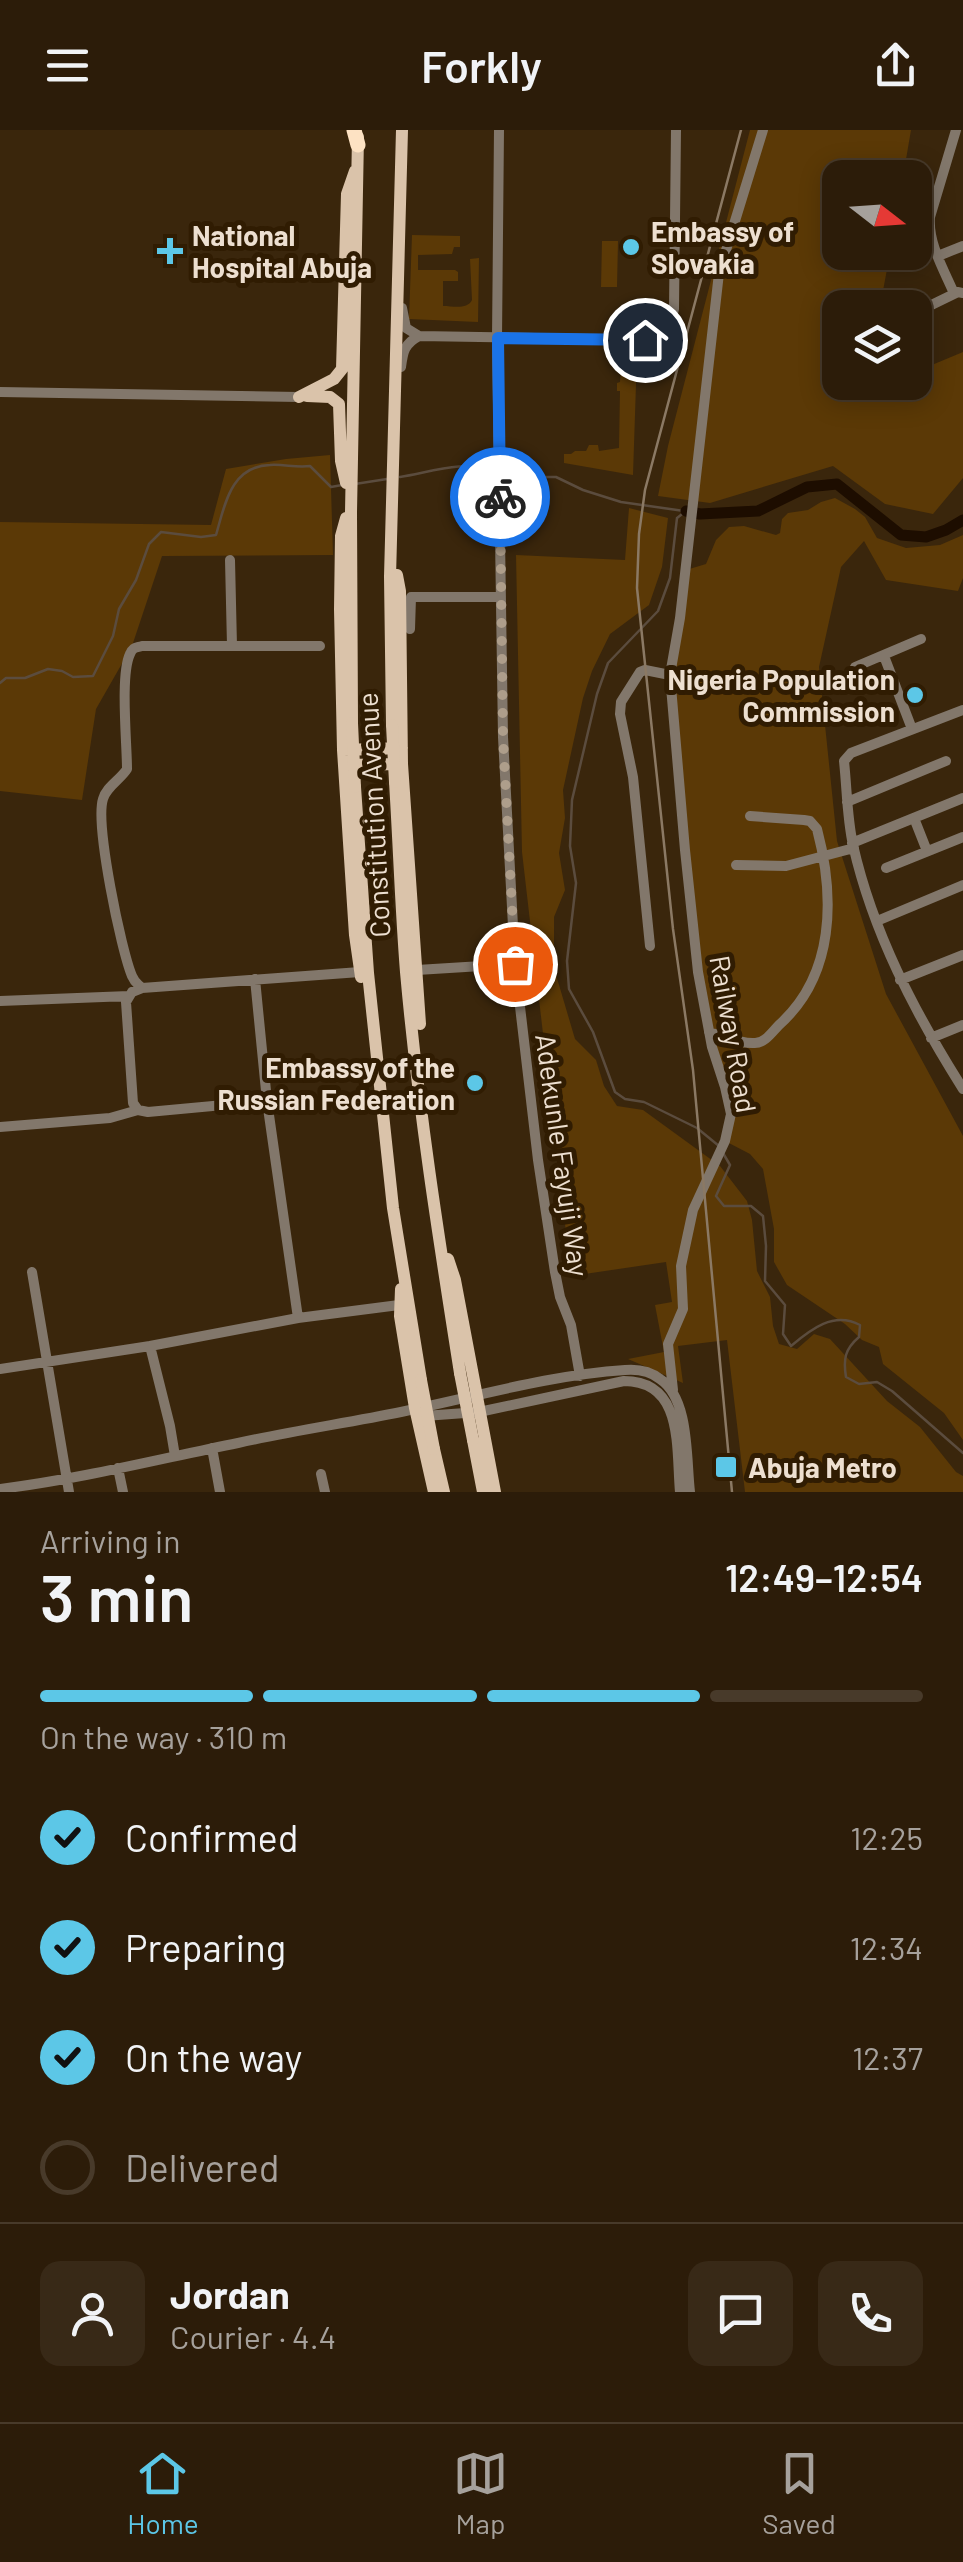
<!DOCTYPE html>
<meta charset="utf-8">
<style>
:root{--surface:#2c1c09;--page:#382917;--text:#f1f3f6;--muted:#a6a19c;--line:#483a2a;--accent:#5cc7e7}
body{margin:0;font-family:Barlow,sans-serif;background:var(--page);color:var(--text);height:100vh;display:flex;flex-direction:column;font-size:38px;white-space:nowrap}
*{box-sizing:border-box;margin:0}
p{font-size:32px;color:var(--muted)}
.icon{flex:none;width:55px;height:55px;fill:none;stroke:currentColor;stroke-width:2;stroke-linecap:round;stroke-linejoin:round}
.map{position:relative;height:1362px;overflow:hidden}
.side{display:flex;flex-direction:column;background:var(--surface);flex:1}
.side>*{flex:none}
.needle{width:65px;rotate:107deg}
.tools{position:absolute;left:822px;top:30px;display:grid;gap:20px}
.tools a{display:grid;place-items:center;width:110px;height:110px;border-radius:20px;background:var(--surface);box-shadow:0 5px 25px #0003,0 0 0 2px var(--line);font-size:50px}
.pin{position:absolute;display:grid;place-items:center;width:85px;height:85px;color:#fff;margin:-42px;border:5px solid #fff;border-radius:50%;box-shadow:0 2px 10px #0007}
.courier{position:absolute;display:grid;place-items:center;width:100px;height:100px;margin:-50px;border:8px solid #1a73e8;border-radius:50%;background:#fff;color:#222;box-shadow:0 2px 12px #0007}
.summary em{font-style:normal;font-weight:600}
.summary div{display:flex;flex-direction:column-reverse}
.summary{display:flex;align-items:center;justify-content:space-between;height:170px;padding:0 40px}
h1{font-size:65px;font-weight:600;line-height:75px}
.bar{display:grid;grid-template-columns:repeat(4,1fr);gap:15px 10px;align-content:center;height:120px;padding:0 40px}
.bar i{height:12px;border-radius:8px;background:var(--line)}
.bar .selected{background:var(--accent)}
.bar p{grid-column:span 4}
.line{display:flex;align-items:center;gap:25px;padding:0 40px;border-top:2px solid var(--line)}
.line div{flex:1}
.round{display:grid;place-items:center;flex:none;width:105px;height:105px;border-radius:20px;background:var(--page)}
ol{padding:0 40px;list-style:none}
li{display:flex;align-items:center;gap:30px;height:110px}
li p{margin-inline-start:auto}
li .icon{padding:10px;border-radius:50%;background:var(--accent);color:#111;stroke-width:4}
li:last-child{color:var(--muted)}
li i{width:55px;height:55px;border:5px solid var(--line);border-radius:50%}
header{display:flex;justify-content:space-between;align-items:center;height:130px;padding:0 40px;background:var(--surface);font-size:45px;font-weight:600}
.tabs{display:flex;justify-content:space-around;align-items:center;height:140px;border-top:2px solid var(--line);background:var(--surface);font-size:28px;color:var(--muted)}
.tabs a{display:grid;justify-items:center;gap:5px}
.tabs .selected{color:var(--accent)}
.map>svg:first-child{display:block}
.green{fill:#5b3906}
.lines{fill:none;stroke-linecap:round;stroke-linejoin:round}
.stream{stroke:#5b4c3e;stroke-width:2.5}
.river{stroke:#1d0d00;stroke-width:11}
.minor{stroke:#82776b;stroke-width:10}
.major{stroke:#dac3aa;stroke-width:12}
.highway{stroke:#fde2c3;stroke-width:15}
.tram{stroke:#8b7964;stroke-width:2.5}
.major-bridge{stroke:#dac3aa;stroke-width:12}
.done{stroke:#ae9e8b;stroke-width:10;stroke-dasharray:0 18}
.route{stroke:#1a73e8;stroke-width:12}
.poi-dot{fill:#5cc7e7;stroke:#301c02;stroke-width:4}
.labels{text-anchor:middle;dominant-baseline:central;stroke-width:10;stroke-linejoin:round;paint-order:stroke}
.poi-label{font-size:28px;font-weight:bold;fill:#eddfd0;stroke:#301c02;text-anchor:start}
.street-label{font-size:28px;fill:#eddfd0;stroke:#301c02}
</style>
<header><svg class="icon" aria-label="menu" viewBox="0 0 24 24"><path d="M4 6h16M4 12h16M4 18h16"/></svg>Forkly<svg class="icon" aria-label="share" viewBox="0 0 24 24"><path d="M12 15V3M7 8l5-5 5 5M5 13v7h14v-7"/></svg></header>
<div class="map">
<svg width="963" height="1362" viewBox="0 0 963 1362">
<rect width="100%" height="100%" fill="#3a260c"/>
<path class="green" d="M750,0H911L903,47L840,48V122L890,123L880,177L840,178V252L867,253L866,262L889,253L915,252V242L963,222V348L933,384L885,374L833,336L710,373L658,366L668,316Z
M412,105L460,106V117H454L452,124L418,125V140H455L458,142V151H443V176C453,176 467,180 472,170L470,129L479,128L478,192L409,189Z
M602,111H618L617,157H601Z
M627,224H637L633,345L564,333V324H571L575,321H586L589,315H598L599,321L619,318L620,261H617V253L620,252L621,238H627V234L625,233Z
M330,325L333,425L162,426L132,516L96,579L82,670L0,661V392L211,395L226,339L286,329Z
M835,368L855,379L865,387L877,408L906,418L940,415L963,405V448L958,461L886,450L864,411L841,437L819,537L837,711L886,864L963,1006V1310L944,1283L883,1234L879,1217L862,1210L845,1194L787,1155L774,1132V1099L763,1039L750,1024L725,1011L731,993L698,842L670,545L686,440L706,434L716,410L729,397L744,396L776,405L780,403L782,389L788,383L808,380L821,372Z
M629,378L668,388L662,437L649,475L610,504L592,541L583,568L563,660L565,688L559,723L565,760L554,787V838L575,909L596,930L604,956L617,976L643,980L720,1036L747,1071L752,1090L757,1141L770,1167L773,1196L779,1214L797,1219L814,1204L830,1209L887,1271L920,1297L956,1342L963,1346V1362H745L727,1210L678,1216L683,1253L628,1229L664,1222L655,1175L672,1172L666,1132L571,1146L522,722L516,425L625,430Z"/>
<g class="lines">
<path class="stream" d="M503,342L518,347H556L583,360L621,372L684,381
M400,347C431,342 464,330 495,340
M355,354L387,349
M686,381L677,388L670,448L658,481L608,533L597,564L572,670L570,716L576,753L567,831L569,859L593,902L615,962L625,969L644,972L697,998L719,1016
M0,553L6,548H25L48,539L62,541L73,547L93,546L113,506L119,479L136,450L149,414L161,402L201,407L216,405C225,374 231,336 270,335C284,334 296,338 310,336L331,357L342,355
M723,1023L730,1035L716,1066L724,1076H751L763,1086L766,1116L765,1151L785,1175L783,1204L791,1216C811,1199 834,1181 860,1195L859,1207C845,1219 843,1229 846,1247L859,1254L877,1252L892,1261L963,1323"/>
<path class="river" d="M686,381L700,384L758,381L807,357L837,354L901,405L926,407L946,400L963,390"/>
<path class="minor" d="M499,0L497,208L503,607L515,834L538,1030L555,1142L560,1167L571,1195L580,1246
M956,0L930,87C928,113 943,138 953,161L963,163
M938,126L963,116
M402,178L406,198L419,206L645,210C664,209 671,196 674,179L676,0
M915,183L956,163
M401,237C403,222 404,214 419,206
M0,262L299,267
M230,430L232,516
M410,499L411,467H501
M884,526L912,599
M855,537L921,509
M963,580L851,623L844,631C847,659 847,688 853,715C873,803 915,883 963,959
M847,672L946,631
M914,688L927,721
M852,713L963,668
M736,735L786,736L854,718
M886,738L963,707
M877,791L963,755
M650,816L633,647L620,584L621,572L640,542L645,540L670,545
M417,840L515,834
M255,849L267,971L298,1188L399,1175
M900,850L963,825
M142,858C137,853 135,853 132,846C121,820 95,694 103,669C106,657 121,649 127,639C127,613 120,545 130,524C133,517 135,518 142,516H320
M0,871L129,866
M709,902C723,906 741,914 755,913C765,913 772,902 779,895C835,845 835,767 817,699L810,691L804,690L750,686
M931,908L963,895
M267,971L148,982L138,980L133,973L126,872L132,862L142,858L360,842
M0,997L110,988L138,980
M32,1142L69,1362
M150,1216L298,1188
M0,1239L150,1216L170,1296L175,1326
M673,1260L668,1214L683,1179L681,1136L693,1080L725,1011L731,984L725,957L712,917L698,842L685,720L670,545L680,488L719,143L763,0
M424,1286L479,1282L624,1251C684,1251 676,1318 680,1362
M212,1318L220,1362
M118,1338L123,1362
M321,1344L325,1362
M0,1359C80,1349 159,1329 238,1313C292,1301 347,1293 401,1282C475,1267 549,1245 625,1240C637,1239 650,1241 660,1249C690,1269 686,1329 690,1362"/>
<path class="major" d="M307,266L330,267L339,274L341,331L346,353
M299,267L334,249L342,239L347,64L355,41
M346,388L341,406L340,479L343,620L355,805L361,847
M397,445L400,461L402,634L420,894
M352,593L351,382L358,7
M392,595L390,447L402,0
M344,620L402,618
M346,635L401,634
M395,652C399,716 401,779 406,842C418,977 439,1110 460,1243
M355,657L368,843L393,1078L421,1250
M448,1129L455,1150L495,1362
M401,1159L400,1186L415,1278L434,1362
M473,1310L483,1362
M434,1319L444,1362"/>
<path class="highway" d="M354,0L358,15"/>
<path class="tram" d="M732,1362L693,940L673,799L637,458L639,404L645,360L741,0"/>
<path class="major-bridge" d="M352,593L355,657
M392,595L395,652
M460,1243L473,1310
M421,1250L434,1319"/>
</g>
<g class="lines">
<path class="done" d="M500,367L503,607L515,834"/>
<path class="route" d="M500,367L498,208L645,210"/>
</g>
<g class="poi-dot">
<circle cx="631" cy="117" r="10"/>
<path d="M165 106h10v10h10v10h-10v10h-10v-10h-10v-10h10z"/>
<circle cx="915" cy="565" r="10"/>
<circle cx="475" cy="953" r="10"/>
<rect x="714" y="1325" width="24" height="24" rx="5"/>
</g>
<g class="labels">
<g class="poi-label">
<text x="651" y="101">Embassy of<tspan x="651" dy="32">Slovakia</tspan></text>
<text x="192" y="105">National<tspan x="192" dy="32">Hospital Abuja</tspan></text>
<text x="895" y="549" text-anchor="end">Nigeria Population<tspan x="895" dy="32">Commission</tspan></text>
<text x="455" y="937" text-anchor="end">Embassy of the<tspan x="455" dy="32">Russian Federation</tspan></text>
<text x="748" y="1337">Abuja Metro</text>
</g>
<g class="street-label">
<text transform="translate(373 685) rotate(-93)">Constitution Avenue</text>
<text transform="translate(734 904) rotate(80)">Railway Road</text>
<text transform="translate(563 1025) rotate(82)">Adekunle Fayuji Way</text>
</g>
</g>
</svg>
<div class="tools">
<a><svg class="needle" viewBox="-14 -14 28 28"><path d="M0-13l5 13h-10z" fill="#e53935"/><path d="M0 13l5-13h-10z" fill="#a6a19c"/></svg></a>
<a><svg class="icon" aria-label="layers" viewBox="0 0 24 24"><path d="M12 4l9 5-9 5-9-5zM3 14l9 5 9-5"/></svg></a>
</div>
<div class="pin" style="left:515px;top:834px;background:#ea580c"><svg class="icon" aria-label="bag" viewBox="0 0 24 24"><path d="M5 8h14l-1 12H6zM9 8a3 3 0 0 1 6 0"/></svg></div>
<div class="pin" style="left:645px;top:210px;background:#1f2937"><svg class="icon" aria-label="home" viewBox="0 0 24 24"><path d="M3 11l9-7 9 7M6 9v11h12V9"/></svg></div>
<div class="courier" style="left:500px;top:367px"><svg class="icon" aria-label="bike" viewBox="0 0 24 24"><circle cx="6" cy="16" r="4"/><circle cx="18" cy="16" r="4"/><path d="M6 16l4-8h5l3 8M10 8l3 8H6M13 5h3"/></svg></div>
</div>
<section class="side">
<div class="summary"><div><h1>3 min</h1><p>Arriving in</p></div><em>12:49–12:54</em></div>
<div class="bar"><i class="selected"></i><i class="selected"></i><i class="selected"></i><i></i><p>On the way · 310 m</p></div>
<ol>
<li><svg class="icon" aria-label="check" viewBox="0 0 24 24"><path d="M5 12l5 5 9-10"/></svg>Confirmed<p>12:25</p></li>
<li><svg class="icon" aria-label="check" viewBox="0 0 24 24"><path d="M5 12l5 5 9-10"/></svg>Preparing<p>12:34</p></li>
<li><svg class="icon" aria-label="check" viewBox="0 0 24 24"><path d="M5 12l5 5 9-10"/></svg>On the way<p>12:37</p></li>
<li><i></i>Delivered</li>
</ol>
<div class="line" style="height:180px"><a class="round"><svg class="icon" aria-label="person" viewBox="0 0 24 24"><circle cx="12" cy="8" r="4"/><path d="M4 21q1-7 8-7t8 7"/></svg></a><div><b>Jordan</b><p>Courier · 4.4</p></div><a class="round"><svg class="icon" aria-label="chat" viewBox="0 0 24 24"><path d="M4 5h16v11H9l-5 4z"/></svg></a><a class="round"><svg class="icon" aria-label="phone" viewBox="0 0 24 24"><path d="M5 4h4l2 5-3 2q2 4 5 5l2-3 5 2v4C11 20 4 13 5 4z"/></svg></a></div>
</section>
<nav class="tabs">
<a class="selected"><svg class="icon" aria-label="home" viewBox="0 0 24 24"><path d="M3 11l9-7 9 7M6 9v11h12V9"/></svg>Home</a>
<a><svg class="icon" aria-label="map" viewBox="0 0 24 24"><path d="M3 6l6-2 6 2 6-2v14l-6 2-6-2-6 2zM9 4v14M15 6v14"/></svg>Map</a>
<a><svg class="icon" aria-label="saved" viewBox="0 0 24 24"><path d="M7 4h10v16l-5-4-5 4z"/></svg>Saved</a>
</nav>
